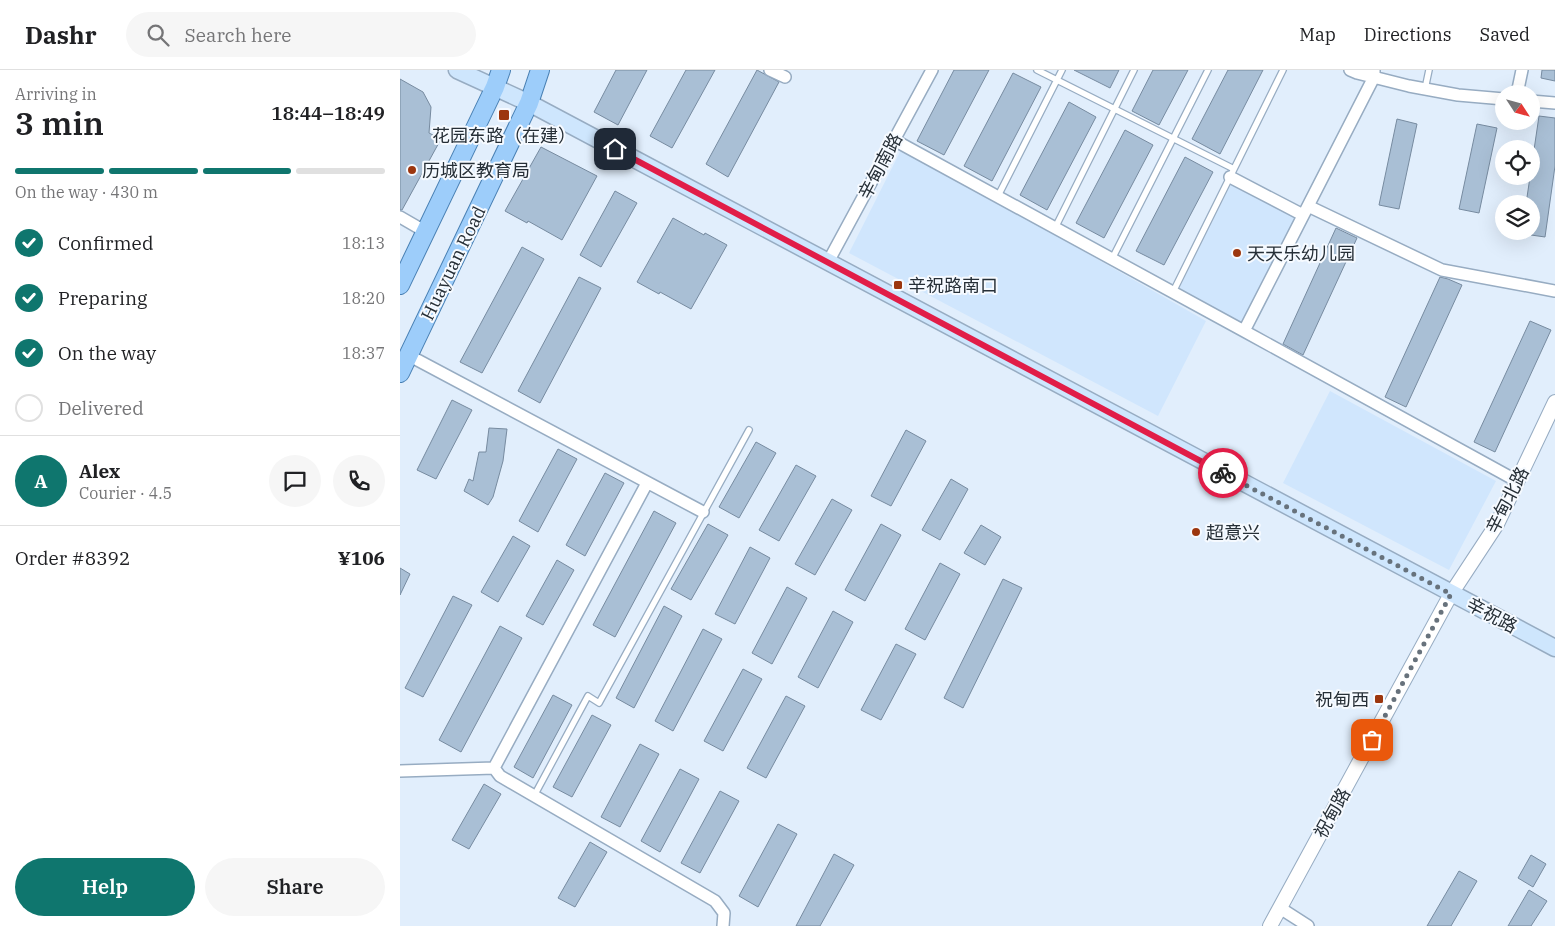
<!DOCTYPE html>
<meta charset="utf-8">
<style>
:root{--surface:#fff;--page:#f6f6f6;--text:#202124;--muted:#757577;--line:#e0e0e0;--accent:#0f766e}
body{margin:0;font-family:"IBM Plex Serif","Noto Sans SC",serif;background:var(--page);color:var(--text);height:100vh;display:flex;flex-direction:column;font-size:19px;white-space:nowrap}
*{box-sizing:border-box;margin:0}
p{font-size:16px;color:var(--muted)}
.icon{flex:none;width:28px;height:28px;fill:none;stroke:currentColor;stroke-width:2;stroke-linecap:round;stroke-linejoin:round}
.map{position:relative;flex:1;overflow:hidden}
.panel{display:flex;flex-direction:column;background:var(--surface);width:400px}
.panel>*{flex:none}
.needle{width:32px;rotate:126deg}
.controls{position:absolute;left:1095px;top:15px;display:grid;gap:10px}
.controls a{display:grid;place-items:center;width:45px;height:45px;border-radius:50%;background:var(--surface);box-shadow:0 5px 20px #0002;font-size:25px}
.pin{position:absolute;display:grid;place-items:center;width:42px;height:42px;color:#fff;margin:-21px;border-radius:10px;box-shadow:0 2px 8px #0006}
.courier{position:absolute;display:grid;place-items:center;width:50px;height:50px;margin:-25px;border:4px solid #e11d48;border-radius:50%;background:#fff;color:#222;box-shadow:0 1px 6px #0007}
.head em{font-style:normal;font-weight:600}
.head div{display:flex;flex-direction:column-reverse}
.head{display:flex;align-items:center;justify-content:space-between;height:85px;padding:0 15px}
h1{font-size:32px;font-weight:600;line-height:38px}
.bar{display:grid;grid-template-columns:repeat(4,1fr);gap:8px 5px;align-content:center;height:60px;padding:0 15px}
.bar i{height:6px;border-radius:4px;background:var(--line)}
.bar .active{background:var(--accent)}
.bar p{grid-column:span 4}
.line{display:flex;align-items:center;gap:12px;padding:0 15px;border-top:1px solid var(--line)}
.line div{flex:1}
.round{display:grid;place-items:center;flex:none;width:52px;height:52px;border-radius:26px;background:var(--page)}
ol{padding:0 15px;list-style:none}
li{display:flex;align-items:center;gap:15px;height:55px}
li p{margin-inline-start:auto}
li .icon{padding:5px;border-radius:50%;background:var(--accent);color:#fff;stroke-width:4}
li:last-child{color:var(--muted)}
li i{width:28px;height:28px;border:2px solid var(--line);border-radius:50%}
.action{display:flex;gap:10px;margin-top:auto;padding:10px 15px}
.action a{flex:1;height:58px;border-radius:30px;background:var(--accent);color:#fff;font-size:20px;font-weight:600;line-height:58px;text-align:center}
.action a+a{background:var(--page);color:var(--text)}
header{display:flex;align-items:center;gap:30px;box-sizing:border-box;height:70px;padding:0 25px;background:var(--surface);border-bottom:1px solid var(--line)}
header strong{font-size:24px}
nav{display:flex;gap:28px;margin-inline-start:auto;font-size:18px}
.search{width:350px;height:45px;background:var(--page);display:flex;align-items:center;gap:12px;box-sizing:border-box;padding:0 18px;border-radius:28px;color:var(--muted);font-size:19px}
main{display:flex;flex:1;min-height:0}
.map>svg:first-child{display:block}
.built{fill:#d0e6fd}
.building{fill:#a9bfd5;stroke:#778ba0}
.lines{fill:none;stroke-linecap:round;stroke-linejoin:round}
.service-casing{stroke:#97acc2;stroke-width:8}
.minor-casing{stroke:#97acc2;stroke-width:14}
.tertiary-casing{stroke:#97acc2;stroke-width:16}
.secondary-casing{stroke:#97acc2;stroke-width:19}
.primary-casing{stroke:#4980b4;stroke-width:20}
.service{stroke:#fff;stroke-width:5.5}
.minor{stroke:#fff;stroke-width:11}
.tertiary{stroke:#fff;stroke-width:14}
.secondary{stroke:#cee6fd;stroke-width:16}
.primary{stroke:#9dcdfa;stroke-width:18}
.done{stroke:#67727c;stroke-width:5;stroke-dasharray:0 9}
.route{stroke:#e11d48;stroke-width:6}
.poi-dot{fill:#9c360e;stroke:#f6faff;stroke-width:2}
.labels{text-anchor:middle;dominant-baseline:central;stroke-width:4;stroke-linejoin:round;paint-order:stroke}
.poi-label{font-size:18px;fill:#262f37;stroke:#f6faff;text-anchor:start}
.street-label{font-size:18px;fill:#262f37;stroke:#f6faff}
</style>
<header>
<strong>Dashr</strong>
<div class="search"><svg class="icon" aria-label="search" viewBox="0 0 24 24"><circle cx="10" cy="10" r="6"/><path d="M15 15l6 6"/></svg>Search here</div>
<nav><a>Map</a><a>Directions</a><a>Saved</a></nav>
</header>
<main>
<section class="panel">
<div class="head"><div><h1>3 min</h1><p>Arriving in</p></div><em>18:44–18:49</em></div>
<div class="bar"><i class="active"></i><i class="active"></i><i class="active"></i><i></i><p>On the way · 430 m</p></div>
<ol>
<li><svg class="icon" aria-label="check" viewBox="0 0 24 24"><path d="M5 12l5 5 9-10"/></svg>Confirmed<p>18:13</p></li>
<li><svg class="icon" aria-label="check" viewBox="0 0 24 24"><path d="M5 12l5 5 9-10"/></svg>Preparing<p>18:20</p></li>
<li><svg class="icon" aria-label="check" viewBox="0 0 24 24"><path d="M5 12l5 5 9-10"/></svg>On the way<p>18:37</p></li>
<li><i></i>Delivered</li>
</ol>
<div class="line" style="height:90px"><b class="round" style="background:var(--accent);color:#fff">A</b><div><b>Alex</b><p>Courier · 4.5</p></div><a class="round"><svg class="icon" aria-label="chat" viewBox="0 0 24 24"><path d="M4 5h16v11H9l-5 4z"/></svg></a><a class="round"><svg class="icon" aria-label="phone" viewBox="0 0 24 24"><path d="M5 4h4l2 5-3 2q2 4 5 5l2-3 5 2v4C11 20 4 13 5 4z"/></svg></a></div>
<div class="line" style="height:65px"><div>Order #8392</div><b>¥106</b></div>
<div class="action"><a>Help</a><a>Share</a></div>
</section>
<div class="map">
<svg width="1155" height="856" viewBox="0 0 1155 856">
<rect width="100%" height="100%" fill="#e1eefc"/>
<path class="built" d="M502,78L806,251L758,346L449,183Z
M831,114L896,148L841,253L779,219Z
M930,321L1096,411L1049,500L883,413Z"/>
<path class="building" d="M216,0H247L218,55L194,42Z
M286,0H315L272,78L250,66Z
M357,0L379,12L328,107L306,94Z
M554,0H589L544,85L517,71Z
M674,0H719L710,18Z
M753,0H788L759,55L732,41Z
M828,0H863L820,84L792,69Z
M1142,0H1155V11L1141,8Z
M613,3L641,17L592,111L564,96Z
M0,9L23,22L31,37L29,63L41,69L2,140H0Z
M669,32L696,47L647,140L620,125Z
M1139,46L1155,48V96L1145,167L1131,165V134H1126Z
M997,49L1017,54L999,139L979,135Z
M1077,54L1097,58L1079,143L1059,139Z
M725,60L753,75L704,168L676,153Z
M141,77L197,106L162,170L128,151L127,153L105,141Z
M785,87L813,102L764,195L736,181Z
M215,121L237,133L201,197L180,185Z
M273,148L304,165L305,163L327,175L291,239L260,222L259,224L237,212Z
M936,158L957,168L903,285L883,274Z
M122,177L144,189L82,303L60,292Z
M179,207L201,218L140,333L118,321Z
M1040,207L1048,209L1062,215L1006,337L985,327Z
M1130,251L1151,260L1095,382L1074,372Z
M52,330L72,340L36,409L17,400Z
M89,358L107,359L103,391L93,427L88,435L64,421L69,409L73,411L79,382H86Z
M506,360L526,371L491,436L471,426Z
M356,372L376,383L339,448L319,437Z
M158,379L177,389L138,462L119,451Z
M396,395L416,406L379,471L359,460Z
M205,403L224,413L185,486L166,475Z
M551,409L568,419L540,470L522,460Z
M432,429L452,440L415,505L395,494Z
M254,441L276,453L215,567L193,555Z
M308,454L328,465L291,530L271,519Z
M481,454L501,465L465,531L445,520Z
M581,455L601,467L585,495L564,483Z
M113,466L130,476L98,532L81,522Z
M350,477L370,488L335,554L315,544Z
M157,490L174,500L143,555L126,546Z
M540,493L560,504L525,570L505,559Z
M0,498L10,504L0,525Z
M603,509L622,518L563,638L544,628Z
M387,517L407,528L372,594L352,583Z
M53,526L72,535L23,627L5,618Z
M264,536L282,546L234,638L216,628Z
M433,541L453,552L418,618L398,607Z
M100,556L122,568L61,682L39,670Z
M303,559L322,569L273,661L255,651Z
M496,574L516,584L481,650L461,640Z
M343,599L362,609L323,681L304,671Z
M153,625L172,635L133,708L114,697Z
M386,626L405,636L366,708L347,698Z
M192,645L211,655L172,727L153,717Z
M240,674L259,684L220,757L201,747Z
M280,699L299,709L260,782L241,771Z
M84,714L101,724L69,779L52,770Z
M320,721L339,731L300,803L281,793Z
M378,754L397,764L358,837L339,826Z
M190,772L207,782L175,837L158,828Z
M434,784L454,795L420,856H396Z
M1131,785L1146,794L1133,817L1118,808Z
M1059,801L1077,811L1051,856H1027Z
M1129,820L1147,831L1131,856H1108Z"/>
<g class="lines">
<g class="service-casing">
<path id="service" d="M637,0L834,99
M1025,19L1029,0
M598,126L662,0
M655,158L734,0
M712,189L808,0
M773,222L883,0
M134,726L188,626L199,633L349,360"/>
</g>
<g class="minor-casing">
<path id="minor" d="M370,0L385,7
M950,0L957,3L1009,16L1058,25L1104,29
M1117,24L1122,0
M1131,31L1155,33
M494,70L844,261L974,7V0
M830,107L903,145
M908,136L1042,200L1155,221
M0,147L26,162
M428,192L532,0
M844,261L1117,411
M8,285L303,442
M94,698L100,706L315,831L324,843L323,856
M0,701L94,698L247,413
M880,838L908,856"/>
</g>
<g class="tertiary-casing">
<path id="tertiary" d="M870,856L1051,524L1097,454L1155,332"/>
</g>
<g class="secondary-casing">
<path id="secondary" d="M57,0L129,33L1155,578"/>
</g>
<g class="primary-casing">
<path id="primary" d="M0,215L95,17L101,0
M0,303L129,33L140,0"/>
</g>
<use href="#service" class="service"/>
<use href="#minor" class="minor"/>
<use href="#tertiary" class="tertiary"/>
<use href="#secondary" class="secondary"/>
<use href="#primary" class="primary"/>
</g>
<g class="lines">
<path class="done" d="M823,403L1051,524L972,670"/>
<path class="route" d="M215,79L823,403"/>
</g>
<g class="poi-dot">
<rect x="98" y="39" width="12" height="12" rx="2.5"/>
<circle cx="12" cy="100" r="5"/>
<circle cx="837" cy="183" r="5"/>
<rect x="493" y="210" width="10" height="10" rx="2.5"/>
<circle cx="796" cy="462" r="5"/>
<rect x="974" y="624" width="10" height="10" rx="2.5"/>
</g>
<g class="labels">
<g class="poi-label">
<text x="104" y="65" text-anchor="middle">花园东路（在建）</text>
<text x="22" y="100">历城区教育局</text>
<text x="847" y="183">天天乐幼儿园</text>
<text x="508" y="215">辛祝路南口</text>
<text x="806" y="462">超意兴</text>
<text x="969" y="629" text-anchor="end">祝甸西</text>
</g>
<g class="street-label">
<text transform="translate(480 96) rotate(-62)">辛甸南路</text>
<text transform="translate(53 193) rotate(-64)">Huayuan Road</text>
<text transform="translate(1107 430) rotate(-63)">辛甸北路</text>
<text transform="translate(1092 545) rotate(28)">辛祝路</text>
<text transform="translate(932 743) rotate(-61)">祝甸路</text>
</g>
</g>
</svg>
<div class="controls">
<a><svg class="needle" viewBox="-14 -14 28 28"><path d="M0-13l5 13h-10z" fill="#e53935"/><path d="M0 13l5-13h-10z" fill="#757577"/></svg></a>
<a><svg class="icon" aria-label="locate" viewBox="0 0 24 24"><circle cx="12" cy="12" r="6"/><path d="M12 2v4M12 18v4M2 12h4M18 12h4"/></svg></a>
<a><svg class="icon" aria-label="layers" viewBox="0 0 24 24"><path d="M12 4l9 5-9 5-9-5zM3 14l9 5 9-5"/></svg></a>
</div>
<div class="pin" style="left:972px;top:670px;background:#ea580c"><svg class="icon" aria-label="bag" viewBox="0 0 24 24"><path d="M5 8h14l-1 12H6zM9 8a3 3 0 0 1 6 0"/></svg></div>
<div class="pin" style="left:215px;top:79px;background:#1f2937"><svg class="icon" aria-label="home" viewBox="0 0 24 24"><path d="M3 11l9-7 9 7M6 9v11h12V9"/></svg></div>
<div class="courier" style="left:823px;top:403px"><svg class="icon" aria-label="bike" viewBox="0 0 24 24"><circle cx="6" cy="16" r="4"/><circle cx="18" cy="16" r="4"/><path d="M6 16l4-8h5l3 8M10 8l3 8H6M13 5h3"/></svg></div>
</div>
</main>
